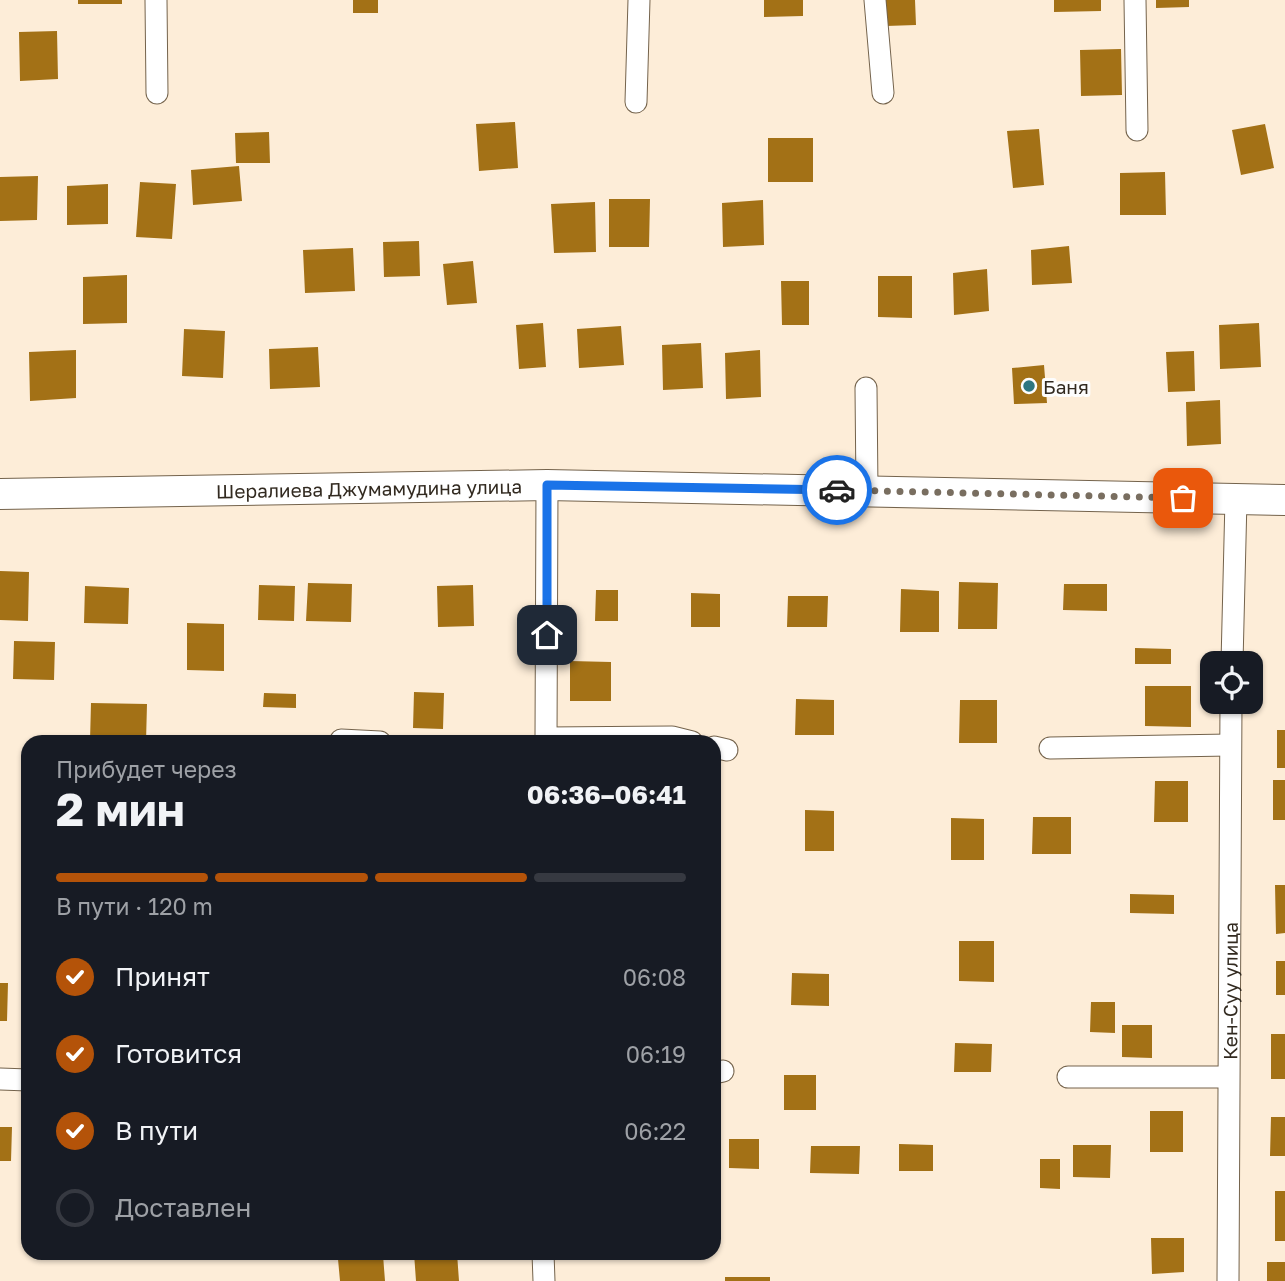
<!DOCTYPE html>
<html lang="ru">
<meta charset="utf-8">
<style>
:root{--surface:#171b24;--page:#20242c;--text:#f1f3f6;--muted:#9ea1a6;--line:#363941;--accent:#b45309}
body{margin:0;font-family:"Golos Text",sans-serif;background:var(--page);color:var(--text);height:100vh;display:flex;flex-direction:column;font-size:26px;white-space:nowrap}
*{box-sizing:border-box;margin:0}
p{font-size:23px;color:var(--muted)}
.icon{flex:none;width:38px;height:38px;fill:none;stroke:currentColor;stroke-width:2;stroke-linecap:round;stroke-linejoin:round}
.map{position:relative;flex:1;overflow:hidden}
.side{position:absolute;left:21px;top:735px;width:700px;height:525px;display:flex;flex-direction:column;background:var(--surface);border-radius:21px;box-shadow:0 2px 5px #0004}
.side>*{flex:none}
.tools{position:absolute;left:1200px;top:651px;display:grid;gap:14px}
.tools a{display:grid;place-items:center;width:63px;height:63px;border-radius:14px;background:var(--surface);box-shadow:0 2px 5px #0004;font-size:35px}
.pin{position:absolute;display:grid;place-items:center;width:60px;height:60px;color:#fff;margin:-30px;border-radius:14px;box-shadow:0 4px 10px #0006}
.courier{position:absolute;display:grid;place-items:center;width:70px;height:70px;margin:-35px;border:5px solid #1a73e8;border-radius:50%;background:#fff;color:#222;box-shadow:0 2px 9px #0007}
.summary em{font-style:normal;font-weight:700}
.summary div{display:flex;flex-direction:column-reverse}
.summary{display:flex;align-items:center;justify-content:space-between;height:119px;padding:0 35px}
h1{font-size:46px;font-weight:700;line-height:52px}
.bar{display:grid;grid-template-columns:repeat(4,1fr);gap:10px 7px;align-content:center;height:84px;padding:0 35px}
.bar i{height:9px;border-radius:5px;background:var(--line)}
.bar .active{background:var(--accent)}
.bar p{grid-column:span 4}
ol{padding:0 35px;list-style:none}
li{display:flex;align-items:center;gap:21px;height:77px}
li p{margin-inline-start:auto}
li .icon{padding:7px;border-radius:50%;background:var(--accent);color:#fff;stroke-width:4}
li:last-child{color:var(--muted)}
li i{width:38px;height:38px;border:4px solid var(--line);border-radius:50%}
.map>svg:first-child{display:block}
.building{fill:#a37116}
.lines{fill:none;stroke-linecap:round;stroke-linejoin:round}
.street-casing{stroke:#74634c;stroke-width:23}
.secondary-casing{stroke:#74634c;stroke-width:32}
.street{stroke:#fff;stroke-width:21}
.secondary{stroke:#fff;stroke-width:30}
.done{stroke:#796e60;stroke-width:7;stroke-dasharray:0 12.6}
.route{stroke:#1a73e8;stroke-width:9}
.poi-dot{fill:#2e7680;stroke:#fdfdfd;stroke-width:2.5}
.labels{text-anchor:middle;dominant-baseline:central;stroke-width:6;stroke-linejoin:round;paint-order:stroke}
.poi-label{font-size:19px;fill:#322a20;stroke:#fdfdfd;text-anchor:start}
.street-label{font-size:19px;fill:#322a20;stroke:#fdfdfd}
</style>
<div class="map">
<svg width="1285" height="1281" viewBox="0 0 1285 1281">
<rect width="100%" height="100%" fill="#fdedd8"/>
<path class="building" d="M78,0H122V4H78Z
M353,0H378V13H353Z
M764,0H803V16L764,17Z
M884,0H915L916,25L886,26Z
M1054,0H1101V11L1054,12Z
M1156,0H1189V7L1156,8Z
M57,31L58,79L20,81L19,32Z
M1121,49L1122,95L1081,96L1080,50Z
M515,122L518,168L479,171L476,124Z
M1265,124L1274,168L1241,175L1232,130Z
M1039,129L1044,185L1013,188L1007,131Z
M269,132L270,163H236L235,133Z
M768,138H813V182H768Z
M239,166L242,201L193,205L191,170Z
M1165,172L1166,215H1120V173Z
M38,176L37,220L0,221V177Z
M140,182L176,184L172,239L136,237Z
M108,184V224L67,225V186Z
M609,199H650L649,247H609Z
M763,200L764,245L723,247L722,203Z
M595,202L596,252L554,253L551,204Z
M419,241L420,276L384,277L383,242Z
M1069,246L1072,283L1032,285L1031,250Z
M353,248L355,291L305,293L303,250Z
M473,261L477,303L447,305L443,264Z
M987,269L989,311L954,315L953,273Z
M127,275V323L83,324V277Z
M878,276H912V318L878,317Z
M781,281H809V325H782Z
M543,323L546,367L519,369L516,325Z
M1259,323L1261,367L1220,369L1219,325Z
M621,326L624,365L579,368L577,329Z
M184,329L225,331L223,378L182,376Z
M701,343L703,388L663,390L662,345Z
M318,347L320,387L270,389L269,349Z
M76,350V398L30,401L29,352Z
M760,350L761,397L726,399L725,353Z
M1194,351L1195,391L1168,392L1166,352Z
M1044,365L1047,403L1014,404L1012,368Z
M1220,400L1221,444L1187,446L1186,402Z
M0,571L29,572L28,621L0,620Z
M959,582L998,583L997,629H958Z
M308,583L352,584L351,622L306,621Z
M1064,584H1107V611L1063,610Z
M259,585L295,586L294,621L258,620Z
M473,585L474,626L438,627L437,586Z
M85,586L129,588L128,624L84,623Z
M901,589L939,591V632H900Z
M596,590H618V621H595Z
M691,593L720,594V627H691Z
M788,596H828L827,627H787Z
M187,623L224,624V671L187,670Z
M14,641L55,642L54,680L13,679Z
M1135,648L1171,649V664H1135Z
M570,661L611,662V701H570Z
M1145,686H1191V727L1145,726Z
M414,692L444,693L443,729L413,728Z
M264,693L296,694V708L263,707Z
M796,699L834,700V735H795Z
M960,700H997V743H959Z
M91,703L147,704L146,742L90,741Z
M1277,730H1285V768H1277Z
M1273,780H1285V820H1273Z
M1155,781H1188V822H1154Z
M805,810L834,811V851H805Z
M1033,817H1071V854H1032Z
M951,818L984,819V860H951Z
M1275,885H1285V933L1276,934Z
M1130,894L1174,895V914L1130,913Z
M959,941H994V982L959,981Z
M1276,961H1285V995H1276Z
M792,973L829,974V1006L791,1005Z
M0,983H8L7,1021H0Z
M1091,1002H1115V1033L1090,1032Z
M1122,1025H1152V1058L1122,1057Z
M1271,1034H1285V1079H1271Z
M955,1043L992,1044L991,1072H954Z
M784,1075H816V1110H784Z
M1150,1111H1183V1152H1150Z
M1271,1117H1285V1156H1270Z
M0,1127H12L11,1161H0Z
M729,1139H759V1169L729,1168Z
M899,1144L933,1145V1171H899Z
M1073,1145H1111L1110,1178L1073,1177Z
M811,1146H860L859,1174L810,1173Z
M1040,1159H1060V1189L1040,1188Z
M1275,1191H1285V1241H1275Z
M1151,1238H1184V1272L1152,1274Z
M414,1253H457L459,1281H416Z
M383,1255L385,1281H340L338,1259Z
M1267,1262H1285V1281H1267Z
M725,1277H770V1281H725Z"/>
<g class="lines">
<g class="street-casing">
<g id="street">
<path d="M156,0L157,93"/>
<path d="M875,0L883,93"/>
<path d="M1135,0L1137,130"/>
<path d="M636,102L639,0"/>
<path d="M866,388L867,491"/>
<path d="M1232,663L1236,499"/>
<path d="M547,738L672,737L692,742"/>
<path d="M341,740L380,742"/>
<path d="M546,742L547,485"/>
<path d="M714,747L727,750"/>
<path d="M1050,748L1230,745"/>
<path d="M714,1073L723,1071"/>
<path d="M1068,1077H1228"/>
<path d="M0,1079L28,1080"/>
<path d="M543,1253L544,1281"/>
<path id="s1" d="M1228,1281L1231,702"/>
</g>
</g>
<g class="secondary-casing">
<g id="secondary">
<path id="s2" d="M0,494L547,485L1285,500"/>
</g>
</g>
<use href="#street" class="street"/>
<use href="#secondary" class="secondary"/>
</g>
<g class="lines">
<path class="done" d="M837,490L1183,498"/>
<path class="route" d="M547,635V485L837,490"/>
</g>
<circle class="poi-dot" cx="1029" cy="386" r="7"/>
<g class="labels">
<g class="poi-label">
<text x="1043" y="386">Баня</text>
</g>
<g class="street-label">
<text stroke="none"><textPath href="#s2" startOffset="369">Шералиева Джумамудина улица</textPath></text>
<text stroke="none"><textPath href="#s1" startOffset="290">Кен-Суу улица</textPath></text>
</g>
</g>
</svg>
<div class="tools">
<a><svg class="icon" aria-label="locate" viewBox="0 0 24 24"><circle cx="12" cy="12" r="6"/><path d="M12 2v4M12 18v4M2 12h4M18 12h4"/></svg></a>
</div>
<div class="pin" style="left:1183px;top:498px;background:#ea580c"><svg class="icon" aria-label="bag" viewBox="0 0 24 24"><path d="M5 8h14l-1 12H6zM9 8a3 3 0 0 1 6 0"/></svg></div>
<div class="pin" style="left:547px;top:635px;background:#1f2937"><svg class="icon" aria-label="home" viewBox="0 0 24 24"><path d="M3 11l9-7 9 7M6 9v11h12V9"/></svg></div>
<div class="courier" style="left:837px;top:490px"><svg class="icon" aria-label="car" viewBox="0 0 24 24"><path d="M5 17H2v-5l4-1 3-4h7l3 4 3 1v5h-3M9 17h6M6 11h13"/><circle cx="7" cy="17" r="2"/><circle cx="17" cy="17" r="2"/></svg></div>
<section class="side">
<div class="summary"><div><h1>2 мин</h1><p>Прибудет через</p></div><em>06:36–06:41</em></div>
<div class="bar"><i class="active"></i><i class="active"></i><i class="active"></i><i></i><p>В пути · 120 m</p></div>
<ol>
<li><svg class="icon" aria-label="check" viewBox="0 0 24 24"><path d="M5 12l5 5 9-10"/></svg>Принят<p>06:08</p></li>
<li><svg class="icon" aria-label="check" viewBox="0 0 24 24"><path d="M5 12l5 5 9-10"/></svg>Готовится<p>06:19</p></li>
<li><svg class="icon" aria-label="check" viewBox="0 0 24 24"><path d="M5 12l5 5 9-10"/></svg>В пути<p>06:22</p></li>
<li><i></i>Доставлен</li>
</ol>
</section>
</div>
